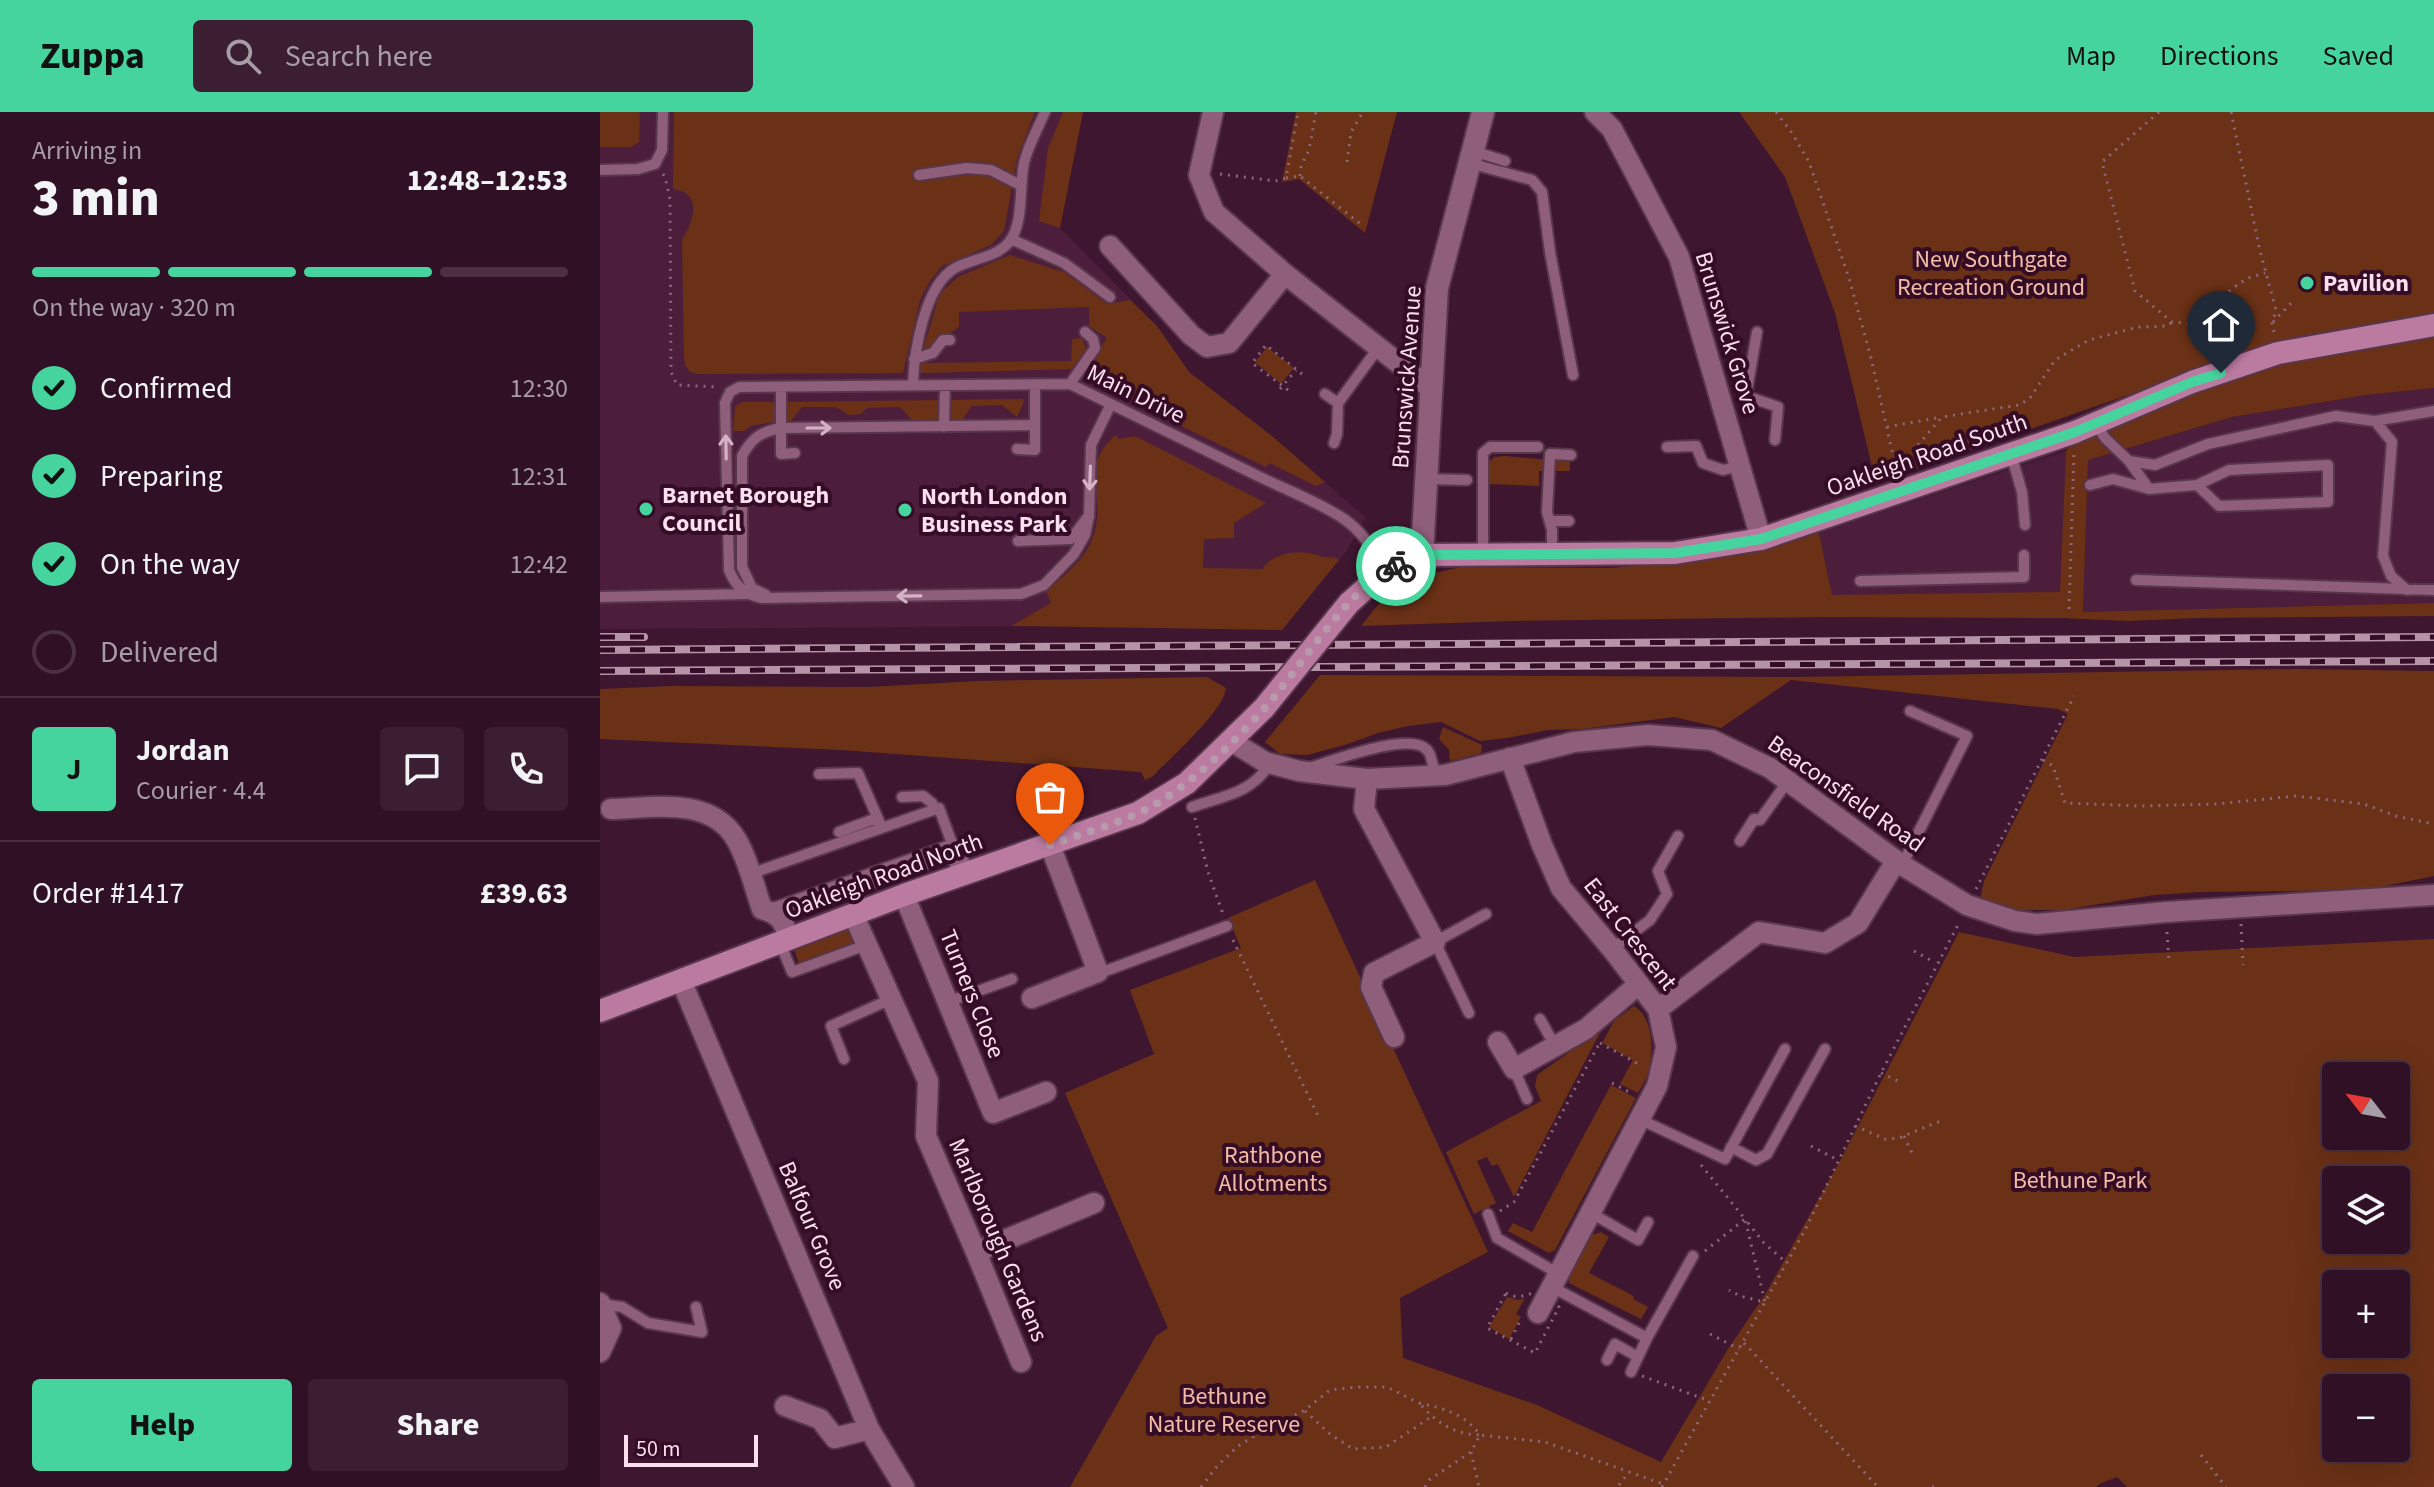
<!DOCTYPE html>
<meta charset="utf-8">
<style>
:root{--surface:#2f1024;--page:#3b1e31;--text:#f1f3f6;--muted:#a79da6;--line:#4a3041;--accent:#46d49e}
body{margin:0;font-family:"Source Sans 3",sans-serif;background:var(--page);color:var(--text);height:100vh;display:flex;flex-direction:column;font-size:30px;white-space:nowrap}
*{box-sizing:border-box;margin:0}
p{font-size:26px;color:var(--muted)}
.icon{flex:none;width:44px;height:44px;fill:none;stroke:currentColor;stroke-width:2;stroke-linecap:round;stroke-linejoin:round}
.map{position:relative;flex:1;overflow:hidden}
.panel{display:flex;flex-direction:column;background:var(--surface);width:600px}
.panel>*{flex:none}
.needle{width:52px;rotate:301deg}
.buttons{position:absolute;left:1722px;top:950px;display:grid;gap:16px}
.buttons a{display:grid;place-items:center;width:88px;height:88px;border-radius:8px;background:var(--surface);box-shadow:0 8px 32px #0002,0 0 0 2px var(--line);font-size:40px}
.scale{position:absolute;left:24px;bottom:20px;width:134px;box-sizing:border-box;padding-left:8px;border:4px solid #fbdfee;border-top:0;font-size:22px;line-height:28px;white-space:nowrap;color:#fbdfee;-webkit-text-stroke:6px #340c26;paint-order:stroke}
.pin{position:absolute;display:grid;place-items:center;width:68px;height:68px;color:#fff;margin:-82px -34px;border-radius:50% 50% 50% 0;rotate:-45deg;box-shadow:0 0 8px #0007}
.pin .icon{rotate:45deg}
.courier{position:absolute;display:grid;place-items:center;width:80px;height:80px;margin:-40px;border:6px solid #46d49e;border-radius:50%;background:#fff;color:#222;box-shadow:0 2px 10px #0007}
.overview em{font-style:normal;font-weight:800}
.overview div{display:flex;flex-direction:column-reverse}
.overview{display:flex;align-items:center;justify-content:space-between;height:136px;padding:0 32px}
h1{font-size:52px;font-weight:800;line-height:60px}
.bar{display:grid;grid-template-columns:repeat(4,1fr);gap:12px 8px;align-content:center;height:96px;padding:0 32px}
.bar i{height:10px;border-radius:6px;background:var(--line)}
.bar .selected{background:var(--accent)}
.bar p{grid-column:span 4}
.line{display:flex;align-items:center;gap:20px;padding:0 32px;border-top:2px solid var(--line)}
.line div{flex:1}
.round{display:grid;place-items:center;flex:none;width:84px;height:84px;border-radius:8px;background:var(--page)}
ol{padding:0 32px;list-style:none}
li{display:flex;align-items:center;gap:24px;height:88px}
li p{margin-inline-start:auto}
li .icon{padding:8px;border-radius:50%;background:var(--accent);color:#111;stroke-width:4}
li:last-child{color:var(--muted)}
li i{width:44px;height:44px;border:4px solid var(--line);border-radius:50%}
.primary-button{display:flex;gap:16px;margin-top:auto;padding:16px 32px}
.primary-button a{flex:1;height:92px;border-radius:8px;background:var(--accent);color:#111;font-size:32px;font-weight:800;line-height:92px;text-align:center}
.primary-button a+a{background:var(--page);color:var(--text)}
header{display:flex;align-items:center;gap:48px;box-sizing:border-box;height:112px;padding:0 40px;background:var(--accent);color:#111}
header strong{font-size:38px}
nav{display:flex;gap:44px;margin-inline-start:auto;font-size:28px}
.search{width:560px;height:72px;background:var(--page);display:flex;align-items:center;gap:20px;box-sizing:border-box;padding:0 28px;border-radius:8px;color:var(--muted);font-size:30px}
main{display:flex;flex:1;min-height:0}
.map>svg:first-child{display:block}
.built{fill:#4d1d3c}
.green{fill:#6a3116;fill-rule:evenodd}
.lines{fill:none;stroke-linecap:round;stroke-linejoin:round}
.service-casing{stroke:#58364b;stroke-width:14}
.minor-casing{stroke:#58364b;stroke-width:24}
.tertiary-casing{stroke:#58364b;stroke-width:26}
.primary-casing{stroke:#58364b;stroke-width:26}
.path{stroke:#8b687d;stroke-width:3;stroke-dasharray:2 6;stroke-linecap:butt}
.service{stroke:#8f5e7a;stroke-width:10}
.minor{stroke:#8f5e7a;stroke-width:20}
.tertiary{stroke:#8f5e7a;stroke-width:22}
.primary{stroke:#bb7aa0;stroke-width:22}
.rail-casing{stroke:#b594a7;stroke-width:8}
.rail{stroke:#340c26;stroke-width:5;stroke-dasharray:15;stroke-linecap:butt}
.primary-bridge-casing{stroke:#58364b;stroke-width:26;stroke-linecap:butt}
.primary-bridge{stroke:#bb7aa0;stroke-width:22}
.oneway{stroke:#d5b2c5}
.done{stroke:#b999ac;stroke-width:8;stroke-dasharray:0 14.4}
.route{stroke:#46d49e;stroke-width:10}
.poi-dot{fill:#46d49e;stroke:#340c26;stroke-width:3}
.labels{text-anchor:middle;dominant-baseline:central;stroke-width:8;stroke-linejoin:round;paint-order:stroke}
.park-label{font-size:24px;fill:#f4bca5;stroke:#340c26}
.poi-label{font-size:24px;font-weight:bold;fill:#fbdfee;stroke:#340c26;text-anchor:start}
.street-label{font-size:24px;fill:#fbdfee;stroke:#340c26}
</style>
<header>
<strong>Zuppa</strong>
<div class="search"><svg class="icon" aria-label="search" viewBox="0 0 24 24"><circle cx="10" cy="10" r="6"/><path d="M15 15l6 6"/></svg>Search here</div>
<nav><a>Map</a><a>Directions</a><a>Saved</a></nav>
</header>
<main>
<section class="panel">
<div class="overview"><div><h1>3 min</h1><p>Arriving in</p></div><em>12:48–12:53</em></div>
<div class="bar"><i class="selected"></i><i class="selected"></i><i class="selected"></i><i></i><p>On the way · 320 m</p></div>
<ol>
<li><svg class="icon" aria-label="check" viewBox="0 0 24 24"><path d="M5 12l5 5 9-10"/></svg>Confirmed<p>12:30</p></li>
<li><svg class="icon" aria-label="check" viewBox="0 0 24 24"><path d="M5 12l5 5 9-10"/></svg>Preparing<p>12:31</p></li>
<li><svg class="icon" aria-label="check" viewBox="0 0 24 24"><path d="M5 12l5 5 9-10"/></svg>On the way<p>12:42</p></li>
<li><i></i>Delivered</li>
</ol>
<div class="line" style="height:144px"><b class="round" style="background:var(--accent);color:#111">J</b><div><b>Jordan</b><p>Courier · 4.4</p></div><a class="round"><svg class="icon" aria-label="chat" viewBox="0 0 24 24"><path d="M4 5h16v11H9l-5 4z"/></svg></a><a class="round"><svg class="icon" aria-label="phone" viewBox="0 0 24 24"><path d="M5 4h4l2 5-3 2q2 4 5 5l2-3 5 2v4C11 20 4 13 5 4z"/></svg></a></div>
<div class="line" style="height:104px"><div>Order #1417</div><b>£39.63</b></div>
<div class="primary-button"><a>Help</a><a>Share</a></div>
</section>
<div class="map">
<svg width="1834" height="1375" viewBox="0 0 1834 1375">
<rect width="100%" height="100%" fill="#3f1630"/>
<path class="built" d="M0,0H483L460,116L557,214L591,262L669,322L765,405L746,440L682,518L456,514L0,517Z
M1834,276V491L1483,500L1488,348L1632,305L1766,283Z
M1466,339L1461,480L1232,484L1219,421Z"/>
<path class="green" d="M0,0H40L39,30L31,35H0Z
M74,0H435L417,47L404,119L391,133L342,154L330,169L320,188L303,261L98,262L90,260L85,253L84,244L82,128C93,110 104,81 73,77Z
M463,0H483L460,116L439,109L448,36Z
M696,0H797L765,121L699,67L682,70Z
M1139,0H1834V203L1651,240L1276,371L1235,201L1185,65Z
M410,143L464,160L507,192L530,188L557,214L589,260L672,324L725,370L716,374L669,351L666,355L490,270L485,264V258L507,226L489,214V195L359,200V215L351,220L350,228L326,241L323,238L340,181L358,165Z
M1834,224V276L1766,283L1632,305L1488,348L1483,500L1834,491V504L1596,506L1529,509L1460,506L1229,505L912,509L761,514L781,489L809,467L861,455L1011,456L1093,448L1161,437L1219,421L1232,483L1460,480L1466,339L1479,324L1586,279L1698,244Z
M482,226L486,237L472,257L321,261L320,251L471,249L472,227Z
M667,235L694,256L681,272L655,250Z
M423,287L424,290L417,305L402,293L372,294L362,308L346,307V288Z
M341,288L340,309L312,308L300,295L267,296L261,302L249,303L236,295H202L191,309H184V290Z
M142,290H178V309L151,314L144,319H133L135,294Z
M516,323L518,327L535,324L666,391L634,411V426L604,427L603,456L662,457C672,443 691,438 709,441C718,443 724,447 734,445L739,448L682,518L411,514L451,491L446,479C464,464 487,446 494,422C506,385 479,353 516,323Z
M905,344L970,350V359H939V374L888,372L889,350L894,345Z
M1694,557L1834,559V764L1765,778L1600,780L1554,783L1463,798H1412L1380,788L1384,769L1468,602L1458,597L1191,568L1121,616L1074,605L983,617L948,618L907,626L880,629L841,610L808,614L778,621L745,633L707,643L680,642L665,630L720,563L1196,565Z
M607,565L626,576C625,598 569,647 552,665L545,668L541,660L241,638L0,627V577L72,574L268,575L377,569Z
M843,615L882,633L881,641L850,649L849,638L839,627Z
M715,768L888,1140L800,1186L803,1246L937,1293L1061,1350L1128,1237L1166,1181L1241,1047L1359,820L1474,845L1834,827V1375H1527L1517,1365L1501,1371L1496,1375H470L556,1224L568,1216L465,981L554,942L530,878L641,836L628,806ZM1736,964H1796V1024H1736ZM1736,1068H1796V1128H1736ZM1736,1172H1796V1232H1736ZM1736,1276H1796V1336H1736Z
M248,813L255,830L199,852L193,834Z
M1034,894C1053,905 1054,938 1049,958C1047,966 1042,974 1038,981L1020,972L1033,948L1002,931L1014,909Z
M1002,917L914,1085L898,1052L892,1054L887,1045L877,1049L896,1091L874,1102L846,1040L941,989L935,974L937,963Z
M1011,973L1036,986L955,1138L949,1141L908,1119L913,1111L932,1120Z
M1001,1120L1009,1125L989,1161L1034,1184L1033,1187L1048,1195L1041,1207L969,1171V1165L992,1123Z
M907,1185L918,1188L925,1186L916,1202L921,1205L909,1227L889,1215Z"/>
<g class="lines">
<g class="service-casing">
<path id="service" d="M873,39L905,49
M869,51L932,68L942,80L950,140L973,263
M0,58L38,57L55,52L62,38L63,0
M319,63L367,56L391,58L420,73
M411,127L464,151L510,185
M1157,220L1146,284L1178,295L1175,328
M314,247L333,241L343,228H350
M470,272L495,236L493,227L485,220
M313,273C314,240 324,174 355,156C373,146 397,146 410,129C424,109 419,75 424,51C428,34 438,16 445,0
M181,276V342L195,341
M725,282L738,291L737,322L734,331
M738,291L779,235
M511,292L491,333L489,404L485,423L474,442L444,473L421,482L162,486C144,482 136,475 129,458L125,291L130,280L139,275L470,272C532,302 594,333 656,363C684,377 719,390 744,407C763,420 775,439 785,459
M1775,309L1792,330L1783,444L1791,464L1807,478
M1495,311L1505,326L1529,349L1555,353L1608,332L1736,304L1775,309L1834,299
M344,315L345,273
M1067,335L1096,334L1103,351L1123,358L1140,354
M417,337L435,338V273
M1411,342L1422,380L1425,413
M1529,349L1549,377L1597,373L1619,394L1728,390V353L1629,358L1597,373
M826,367L867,368
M1490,373L1513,367L1549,377
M950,409H969
M418,429L471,427L487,406
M883,442V341L890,335H938
M952,442V418L947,400L950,342L971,343
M1536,468L1834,478
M1260,469L1424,465V443
M166,483L152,476L142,455V344C152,326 160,320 181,316L435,313
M0,485L148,482
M712,655C735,648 812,618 828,639C832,644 833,656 835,663
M219,662L258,661L282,716
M302,685L323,684L332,691L335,697
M592,695C623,684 653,681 670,651
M239,720L277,706
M1140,729L1154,707L1160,708L1188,669
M1302,753L1367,624L1310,599
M150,762L339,696L354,737
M180,831L192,860L266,833
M1012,837L1050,808L1067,782L1058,759L1078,724
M498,860L508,858L627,814
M347,890L412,867
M869,901L835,830L886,802
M940,907L955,934
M244,947L231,914L291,887
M914,957L927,987
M1039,1007L1125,1047L1185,937
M1131,1035L1156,1048L1167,1042L1225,937
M991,1101L1038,1128L1048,1110
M888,1102L897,1126L959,1162
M952,1175L1047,1226L1093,1144
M0,1192L22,1195L48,1211L102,1220L96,1195
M1007,1248L1015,1232L1038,1245L1047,1226
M1031,1260L1038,1245"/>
</g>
<g class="minor-casing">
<path id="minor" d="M613,0L599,63L614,100L685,162L830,276
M995,0L1012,17L1079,145L1161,427
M510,134L591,223L607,235L629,231L685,162
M631,629L665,650L699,659L767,667L845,663L974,630L1048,623L1112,628L1170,656L1302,753L1367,793L1415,809L1437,812L1566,800L1834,783
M910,646L942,733L961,776L1012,837L1058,897L1066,935L1057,974L938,1201
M767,667L764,697L835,830L774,861L771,875L794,925
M11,697C53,696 110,684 136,727C148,747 154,774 162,797C180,803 183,808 189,826
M304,783L393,1001L446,980
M174,801L354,737L364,762
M253,802L328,969L326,1024L376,1140L421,1250
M81,868L269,1317L304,1375
M432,886L498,860L450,733
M1058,897L1159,820L1225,831L1258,811L1296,749
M898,930L914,957L986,917L1039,872
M376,1140L494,1091
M0,1191L11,1216L0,1240
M185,1294L220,1307L235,1326L269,1317"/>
</g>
<g class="tertiary-casing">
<path id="tertiary" d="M822,443L837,176L883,0"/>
</g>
<g class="primary-casing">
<path id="primary" d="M749,491L785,459L822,443L1075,441L1161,427L1475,320L1592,270L1678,241L1834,213
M0,899L304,783L538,701L587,671L664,596"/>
</g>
<path class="path" d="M1176,0L1192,21L1209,50L1249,166L1271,246L1297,361
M1559,0L1502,50L1535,179L1572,210L1595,212L1612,201L1631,177L1648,166L1665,161
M1631,0L1660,139L1676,198L1672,212L1674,220
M747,50L751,20L763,0
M63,62L65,65L70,87L71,260L77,273L119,275
M620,62L675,69L686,66L698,0
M700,64L701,54L709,38L716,0
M686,66L700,64L763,114
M1673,210L1693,189
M680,277L696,258
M688,278L652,251L666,233L702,262
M1287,315L1342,305
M1294,354L1312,340L1342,305L1419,293L1430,286L1455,248L1489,228L1538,215L1568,214L1572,210
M1469,497L1474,341
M1443,648L1453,654L1465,691L1539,694L1616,692L1696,684L1764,692L1796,704L1834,712
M595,706L608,760L623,802
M1376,777L1474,584
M1641,812L1643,853
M1567,820L1569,851
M633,828L720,1008
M1314,839L1332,849
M1000,931L1042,954
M1281,961L1298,969
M1012,971L1033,982
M1255,1014L1285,1027L1299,1026L1343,1008
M1304,1024L1312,1041
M1211,1034L1234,1046
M1101,1053L1145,1107L1165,1190L1140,1184L1129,1178
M900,1099L914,1090L999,932
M1105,1139L1145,1107L1164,1131L1187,1151
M906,1181C916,1187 923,1184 933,1181L959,1195L935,1241L887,1216Z
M1110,1222L1139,1237
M911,1227L920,1209
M1144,1231L1278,1375
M1042,1264L1110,1289
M819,1291C843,1296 865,1302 880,1323C853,1322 837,1311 819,1291Z
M705,1299L730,1322L753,1337L786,1335L831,1305
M871,1340L879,1375
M1601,1343L1626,1375
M1019,1373L1029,1360
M601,1375L618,1353L638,1334L660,1321L705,1298L730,1278L757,1275H787L819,1291
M825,1375L829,1368L871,1340L880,1323L945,1330L1063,1372
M1062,1375L1205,1118L1281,961L1360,809
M1332,1375H1337"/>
<use href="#service" class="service"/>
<use href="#minor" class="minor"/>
<use href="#tertiary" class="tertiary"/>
<use href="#primary" class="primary"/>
<g class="rail-casing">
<path id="rail" d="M0,525H44
M0,538L1834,525
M0,559L1834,549"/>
</g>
<use href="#rail" class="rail"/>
<g class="primary-bridge-casing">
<path id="primary-bridge" d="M664,596L749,491"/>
</g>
<use href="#primary-bridge" class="primary-bridge"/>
</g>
<defs><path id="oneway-shaft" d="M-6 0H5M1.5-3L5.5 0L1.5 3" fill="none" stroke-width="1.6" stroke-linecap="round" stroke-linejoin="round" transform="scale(2)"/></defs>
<g class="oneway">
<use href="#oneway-shaft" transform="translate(219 316)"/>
<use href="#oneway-shaft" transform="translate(126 335) rotate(-91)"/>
<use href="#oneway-shaft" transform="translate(490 366) rotate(92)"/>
<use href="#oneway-shaft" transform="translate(309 484) rotate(179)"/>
</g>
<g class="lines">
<path class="done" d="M450,733C478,723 509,714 537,702C584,680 629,635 664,597C700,557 749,474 796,454"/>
<path class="route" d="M796,454L822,443L1075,441L1161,427L1475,320L1592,270L1621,261"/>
</g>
<g class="poi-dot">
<circle cx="1707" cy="171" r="8"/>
<circle cx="46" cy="397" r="8"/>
<circle cx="305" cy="398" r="8"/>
</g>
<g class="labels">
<g class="park-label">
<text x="1391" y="147">New Southgate<tspan x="1391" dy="28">Recreation Ground</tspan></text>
<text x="673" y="1043">Rathbone<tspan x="673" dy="28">Allotments</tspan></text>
<text x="1480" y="1068">Bethune Park</text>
<text x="624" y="1284">Bethune<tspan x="624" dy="28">Nature Reserve</tspan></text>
</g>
<g class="poi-label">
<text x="1723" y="171">Pavilion</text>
<text x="62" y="383">Barnet Borough<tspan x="62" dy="28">Council</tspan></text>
<text x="321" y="384">North London<tspan x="321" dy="28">Business Park</tspan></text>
</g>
<g class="street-label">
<text transform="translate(1127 221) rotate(73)">Brunswick Grove</text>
<text transform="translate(807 265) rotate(-86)">Brunswick Avenue</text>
<text transform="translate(536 282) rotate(26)">Main Drive</text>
<text transform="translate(1327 343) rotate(-19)">Oakleigh Road South</text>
<text transform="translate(1246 682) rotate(35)">Beaconsfield Road</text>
<text transform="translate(284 764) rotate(-20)">Oakleigh Road North</text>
<text transform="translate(1030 822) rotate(52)">East Crescent</text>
<text transform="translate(372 882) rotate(68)">Turners Close</text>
<text transform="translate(212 1114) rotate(67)">Balfour Grove</text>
<text transform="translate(398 1128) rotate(67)">Marlborough Gardens</text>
</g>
</g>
</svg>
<div class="buttons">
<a><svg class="needle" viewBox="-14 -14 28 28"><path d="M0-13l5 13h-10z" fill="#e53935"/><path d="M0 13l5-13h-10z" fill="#a79da6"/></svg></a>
<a><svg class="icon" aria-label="layers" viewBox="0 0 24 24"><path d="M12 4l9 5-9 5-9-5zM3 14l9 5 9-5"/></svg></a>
<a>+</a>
<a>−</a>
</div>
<div class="scale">50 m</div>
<div class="pin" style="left:450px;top:733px;background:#ea580c"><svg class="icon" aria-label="bag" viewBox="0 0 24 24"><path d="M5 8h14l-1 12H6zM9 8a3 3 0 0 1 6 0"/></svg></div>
<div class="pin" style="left:1621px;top:261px;background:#1f2937"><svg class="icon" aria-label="home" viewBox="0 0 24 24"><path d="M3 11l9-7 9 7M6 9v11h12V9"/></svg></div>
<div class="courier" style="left:796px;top:454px"><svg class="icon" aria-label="bike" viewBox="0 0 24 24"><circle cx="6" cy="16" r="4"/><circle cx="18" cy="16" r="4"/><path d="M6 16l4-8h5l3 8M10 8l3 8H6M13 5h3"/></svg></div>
</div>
</main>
